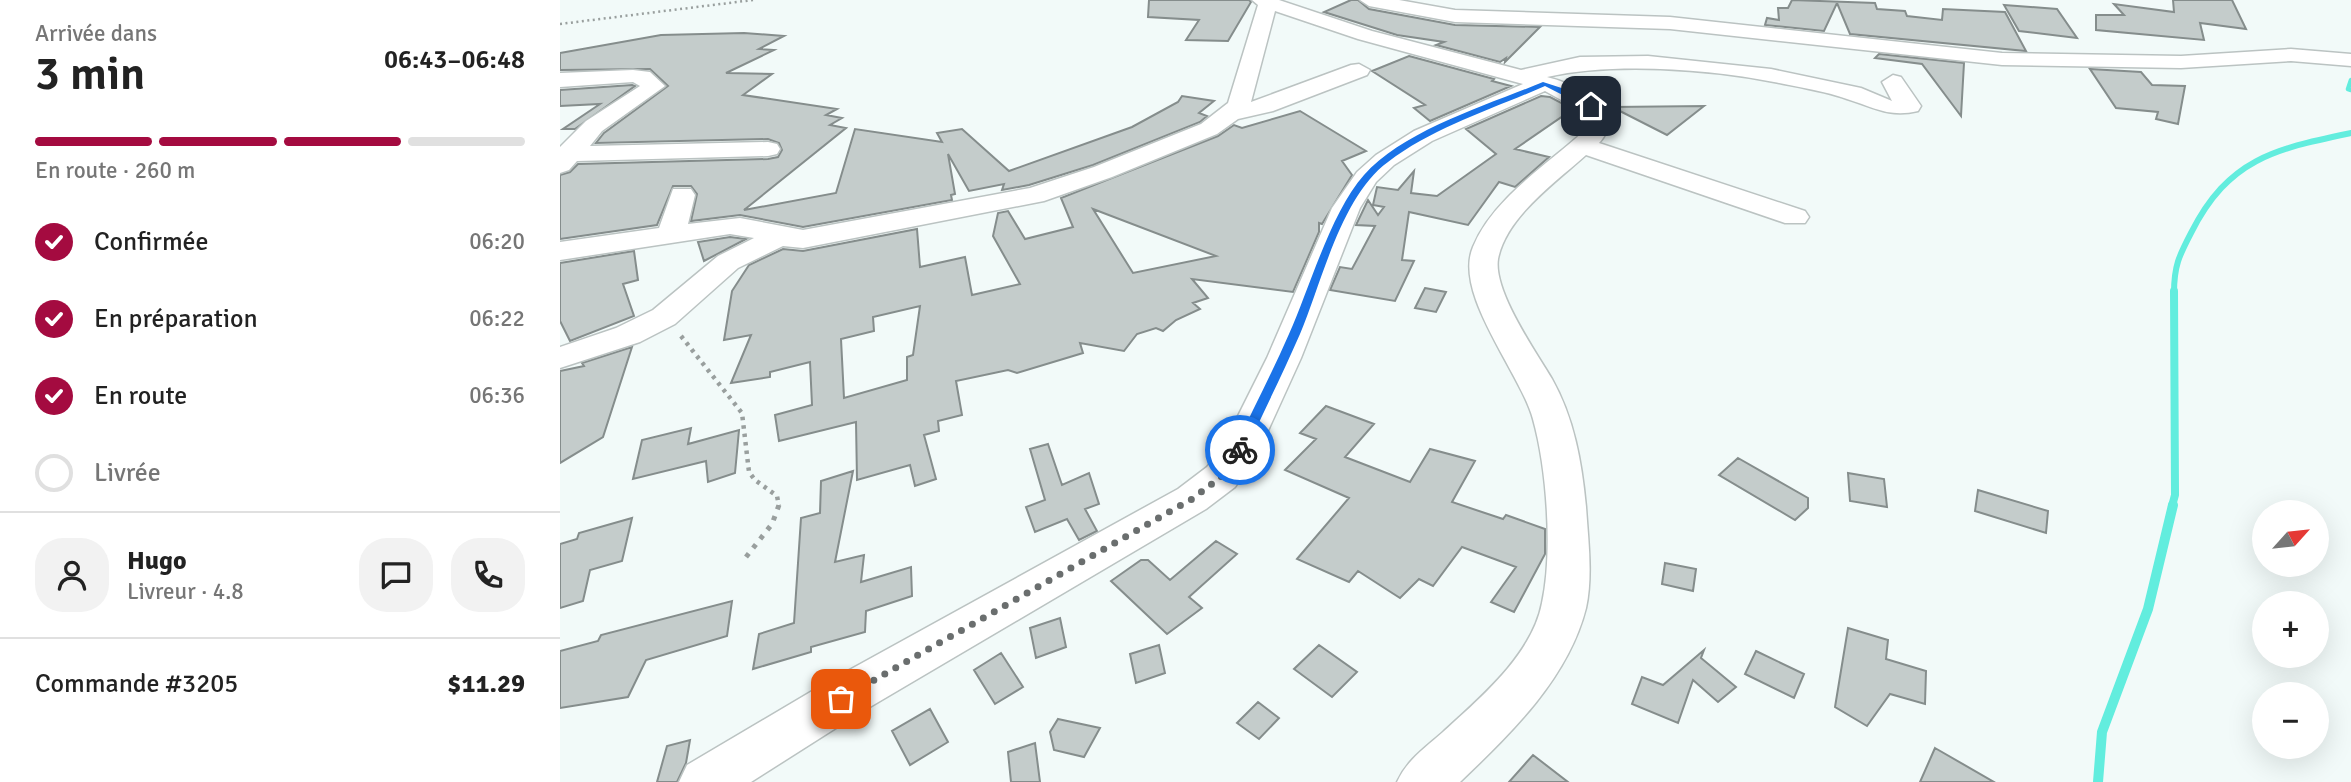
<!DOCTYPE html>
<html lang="fr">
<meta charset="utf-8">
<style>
:root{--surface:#fff;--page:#f2f2f2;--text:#222;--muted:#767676;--line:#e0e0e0;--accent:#a40b40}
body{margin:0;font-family:Signika,sans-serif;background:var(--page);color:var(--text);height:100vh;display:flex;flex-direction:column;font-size:26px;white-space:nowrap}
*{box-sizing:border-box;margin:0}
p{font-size:23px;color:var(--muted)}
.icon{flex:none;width:38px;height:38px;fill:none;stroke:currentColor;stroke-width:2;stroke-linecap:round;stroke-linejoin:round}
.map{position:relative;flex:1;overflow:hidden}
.sheet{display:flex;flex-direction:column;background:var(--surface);width:560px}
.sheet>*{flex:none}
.needle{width:46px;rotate:63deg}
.tools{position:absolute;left:1692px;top:500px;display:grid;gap:14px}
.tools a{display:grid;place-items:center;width:77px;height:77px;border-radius:50%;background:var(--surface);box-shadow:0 7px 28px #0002;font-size:35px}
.pin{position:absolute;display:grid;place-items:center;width:60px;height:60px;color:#fff;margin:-30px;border-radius:14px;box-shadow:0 4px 10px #0006}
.courier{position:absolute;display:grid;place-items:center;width:70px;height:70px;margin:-35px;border:5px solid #1a73e8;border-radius:50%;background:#fff;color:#222;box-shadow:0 2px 9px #0007}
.head em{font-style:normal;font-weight:600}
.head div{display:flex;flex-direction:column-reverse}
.head{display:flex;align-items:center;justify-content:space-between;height:119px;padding:0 35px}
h1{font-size:46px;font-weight:600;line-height:52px}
.bar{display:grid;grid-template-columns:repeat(4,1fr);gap:10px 7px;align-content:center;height:84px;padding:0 35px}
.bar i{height:9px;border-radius:5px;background:var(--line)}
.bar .current{background:var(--accent)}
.bar p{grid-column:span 4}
.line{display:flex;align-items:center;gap:18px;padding:0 35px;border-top:2px solid var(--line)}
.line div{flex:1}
.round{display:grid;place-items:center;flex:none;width:74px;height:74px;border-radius:28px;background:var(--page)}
ol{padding:0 35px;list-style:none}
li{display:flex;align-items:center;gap:21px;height:77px}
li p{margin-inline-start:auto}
li .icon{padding:7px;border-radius:50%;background:var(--accent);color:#fff;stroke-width:4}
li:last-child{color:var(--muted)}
li i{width:38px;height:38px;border:4px solid var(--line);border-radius:50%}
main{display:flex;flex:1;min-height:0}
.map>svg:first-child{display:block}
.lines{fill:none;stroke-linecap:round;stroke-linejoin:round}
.stream-far3{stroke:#62edde;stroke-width:4.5}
.stream-far2{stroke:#62edde;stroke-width:6}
.stream-far1{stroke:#62edde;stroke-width:8}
.stream{stroke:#62edde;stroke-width:10}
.building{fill:#c4cccb;stroke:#858d8c;stroke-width:2;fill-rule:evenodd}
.minor-casing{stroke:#bbc3c2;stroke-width:3}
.path-far2{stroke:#999f9e;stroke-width:2.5;stroke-dasharray:2 3.5;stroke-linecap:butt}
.path-far1{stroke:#999f9e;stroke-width:4.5;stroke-dasharray:3.5 5;stroke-linecap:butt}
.path{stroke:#999f9e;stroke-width:5;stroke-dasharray:4.5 7;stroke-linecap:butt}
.minor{fill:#fff;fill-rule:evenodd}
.route{fill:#1a73e8}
.done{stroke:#6a6e6e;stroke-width:7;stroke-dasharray:0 12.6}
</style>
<main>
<section class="sheet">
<div class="head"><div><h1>3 min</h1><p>Arrivée dans</p></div><em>06:43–06:48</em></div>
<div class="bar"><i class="current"></i><i class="current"></i><i class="current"></i><i></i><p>En route · 260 m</p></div>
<ol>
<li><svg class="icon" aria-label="check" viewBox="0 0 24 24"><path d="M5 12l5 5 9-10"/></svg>Confirmée<p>06:20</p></li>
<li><svg class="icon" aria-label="check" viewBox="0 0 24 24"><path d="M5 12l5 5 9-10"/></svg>En préparation<p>06:22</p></li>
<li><svg class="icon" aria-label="check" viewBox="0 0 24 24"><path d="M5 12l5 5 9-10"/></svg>En route<p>06:36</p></li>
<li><i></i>Livrée</li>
</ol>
<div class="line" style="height:126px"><a class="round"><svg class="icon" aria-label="person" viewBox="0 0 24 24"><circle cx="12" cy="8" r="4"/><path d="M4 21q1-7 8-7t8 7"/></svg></a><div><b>Hugo</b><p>Livreur · 4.8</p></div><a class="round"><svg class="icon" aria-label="chat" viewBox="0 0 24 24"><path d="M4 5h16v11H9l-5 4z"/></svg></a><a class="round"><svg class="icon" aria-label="phone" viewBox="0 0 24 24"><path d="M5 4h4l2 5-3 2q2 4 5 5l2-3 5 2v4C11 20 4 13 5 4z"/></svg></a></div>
<div class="line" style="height:91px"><div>Commande #3205</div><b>$11.29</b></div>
</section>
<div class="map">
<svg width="1791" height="782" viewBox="0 0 1791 782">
<rect width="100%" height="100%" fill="#f2faf9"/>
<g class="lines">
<path class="stream-far3" d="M1791,80L1788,89L1791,90"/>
<path class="stream-far2" d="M1614,293C1614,266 1619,256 1631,233C1669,158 1715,149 1791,133"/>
<path class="stream-far1" d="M1612,506L1615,495L1614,291"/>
<path class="stream" d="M1538,782L1542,732L1588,609L1613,505"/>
</g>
<path class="building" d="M589,0H689L691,2L668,41L626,40L639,20L588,17Z
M791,0H798L809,9L895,25L980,27L945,62L946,58L940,62L876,45L884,42L837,35L764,12Z
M1232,0L1315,3L1317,9L1345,11L1347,16L1382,20L1383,9L1445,12L1466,51L1290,34L1277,3L1264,31L1205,25L1207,18L1219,20L1218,8H1228Z
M1613,0H1672L1686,29L1640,23L1644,40L1536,30V15H1564L1554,4L1614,12Z
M1444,5L1497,9L1517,38L1459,31Z
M184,33L224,36L199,49L214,50L166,73L212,74L183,95L277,109L266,115L282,118L270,125L286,128L184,210L276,193L295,129L382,142L377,133L402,129L449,171L572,127L618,102L622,96L654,101L639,113L647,116L640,122L533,165L469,185L442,190L444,184L409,191L388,154L395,194L391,195L392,200L243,227L180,215L131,221L137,194L131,186H113L97,225L0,239V175L10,172L18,164L208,159L218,157L222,150L219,143L208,139L36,143L44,133L108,86L90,69L0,70V53L101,35Z
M1319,54L1404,63L1401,116L1362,64L1315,58Z
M849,56L934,79L932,81L951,86L870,121L854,108L865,105L812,71Z
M1530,69L1581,72L1592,85L1625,86L1618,124L1596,119L1598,112L1556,108Z
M72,85L75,86L15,129H3L40,104L0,106V90Z
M981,96L990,97L1013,109L955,149L989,157L955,187L939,182L908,225L849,212L842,260L854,261L835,301L770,290L780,267L792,269L815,226L796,225L808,200L818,215L824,207L813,205L817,187L838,190L854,171L851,193L877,196L936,154L906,129Z
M1144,106L1107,135L1052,107Z
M740,111L806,151L782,161L792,175L762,224L759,223V232L733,292L632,279L648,298L633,303L640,309L616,320L603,331L596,328L577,334L564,351L520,343L523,353L457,373L448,370L396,381L402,415L378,421L379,431L364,435L376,479L355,486L350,465L297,480L296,422L219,441L215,415L252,405L250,362L210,372V377L171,383L191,335L164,340L172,291L189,265L223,249L243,251L357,229L360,267L405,257L412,295L460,284L433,236L438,213L448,211L465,239L513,227L501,198L658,136L674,125L682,128ZM533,209L656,256L573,273ZM360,306L353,355L347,357V380L284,398L281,339L314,331L313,317Z
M170,237L186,239L144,261L138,242Z
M74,251L78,280L63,284L74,316L10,341L0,321V263Z
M865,288L886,292L876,312L855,308Z
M72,347L43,437L0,463V371L24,366L22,363Z
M766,406L814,424L785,457L850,482L870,449L915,461L892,502L943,519L946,515L985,529V554L954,612L931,602L956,567L902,547L873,586L859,579L840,598L798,571L789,582L737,559L789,498L725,470L756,439L740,433Z
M131,428L128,444L179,430L175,473L148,482L146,461L73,479L82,440Z
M488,444L502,485L529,473L539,504L525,509L537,531L519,540L507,519L475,532L466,507L485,500L470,449Z
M1178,458L1248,498V508L1235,520L1159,475Z
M293,471L275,562L304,555L301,582L351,567L352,596L306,611L305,632L251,647V652L193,669L199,634L234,623L241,518L260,513L261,481Z
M1288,473L1324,479L1327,507L1290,501Z
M1418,490L1488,511L1486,533L1415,511Z
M72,518L62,561L30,570L23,601L0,608V544L17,539L19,533Z
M656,541L677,554L629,597L642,608L607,634L551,581L581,560H588L610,580Z
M1105,563L1136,569L1133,591L1102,584Z
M172,601L167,636L86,660L68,697L0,708V651L38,641L41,635Z
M500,618L506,647L476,658L470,628Z
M1288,628L1328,640L1326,659L1366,671L1365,704L1330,694L1307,726L1275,707Z
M599,645L605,673L576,683L570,654Z
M759,645L797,672L772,697L734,669Z
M1144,650L1141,658L1176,687L1158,702L1133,680L1118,723L1072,704L1082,677L1103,685Z
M1196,651L1244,674L1234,698L1185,674Z
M441,653L463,687L435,704L414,670Z
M698,702L719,718L699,739L677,723Z
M370,709L388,742L350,765L332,731Z
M498,719L540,728L524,757L494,750L490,732Z
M130,740L126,763L117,782H97L107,746Z
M475,743L480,782H451L448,752Z
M1375,748L1434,782H1360Z
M973,755L1008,782H949Z"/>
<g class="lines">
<g class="minor-casing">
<path id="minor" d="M692,0H719L812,31L961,70L1020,57L1088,56L1211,69L1301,88L1332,101L1322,82L1333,75L1341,77L1361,106L1358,111C1329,118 1313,107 1287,99C1264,91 1238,87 1214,82C1148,69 1053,62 987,77C1015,84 1070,109 1039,143L1245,211L1249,217L1245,223H1225L1026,155C996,182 946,217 938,259C933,291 976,352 992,379C1014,418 1022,463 1026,507C1028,539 1033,576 1026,608C1008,679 951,733 900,782H837C847,760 865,748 883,732C920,698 972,655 982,603C993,553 987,469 973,419C960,372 893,294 913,247C932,200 985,166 1022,133L1025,125L1023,112L985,91L872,141L834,165L816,182L800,208L741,358L696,457L675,487L646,509L298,714L191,782H119L127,765L264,684L618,489L647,467L661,450L707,358L772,208L797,172L816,155L854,131L963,84L798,39L715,11L691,102L791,65L799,64L810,70L807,75L713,111L678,119L657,134L552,177L484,201L243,248L223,246L178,268L115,324L80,342L0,368V347L56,328L93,310L158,256L194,238L170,234L0,260V242L99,228L113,189H131L135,195L128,224L180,218L243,230L470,188L534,167L641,124L668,103L698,5Z
M800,0H839L895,10L1110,17L1442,53L1621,56L1731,49L1791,54V66L1731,61L1621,68L1442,65L1110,29L895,22L809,6Z
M73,70L90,72L105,86L42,131L30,146L208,142L217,144L220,149L217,154L208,156L17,161L9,170L0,173V147L26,121L80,86L73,82L0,87V73Z"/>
</g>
<path class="path-far2" d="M0,24L193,0"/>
<path class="path-far1" d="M121,336L182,413L189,472L195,480L217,496L219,506"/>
<path class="path" d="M186,557L212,524L219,505"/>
<use href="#minor" class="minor"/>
</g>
<path class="route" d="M983,82L1017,93L1035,106L1028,108L985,86C933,109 874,127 828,162C781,196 762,282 740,334C723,373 704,411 686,450L676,453L674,450C692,411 712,373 729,334C750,287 771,212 804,175C844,130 928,105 983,82Z"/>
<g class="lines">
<path class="done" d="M281,699L632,499L661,477L680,450"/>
</g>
</svg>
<div class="tools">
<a><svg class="needle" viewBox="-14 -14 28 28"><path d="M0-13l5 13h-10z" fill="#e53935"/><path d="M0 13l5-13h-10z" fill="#767676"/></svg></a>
<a>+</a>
<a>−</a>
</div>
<div class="pin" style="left:281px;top:699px;background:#ea580c"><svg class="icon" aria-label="bag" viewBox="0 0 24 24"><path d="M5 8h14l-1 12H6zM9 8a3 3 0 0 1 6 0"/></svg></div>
<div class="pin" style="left:1031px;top:106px;background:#1f2937"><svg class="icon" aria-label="home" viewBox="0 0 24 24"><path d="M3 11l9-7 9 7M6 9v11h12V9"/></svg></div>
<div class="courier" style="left:680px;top:450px"><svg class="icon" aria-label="bike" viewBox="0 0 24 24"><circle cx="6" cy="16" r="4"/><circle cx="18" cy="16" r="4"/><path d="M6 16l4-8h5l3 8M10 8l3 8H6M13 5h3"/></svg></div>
</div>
</main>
